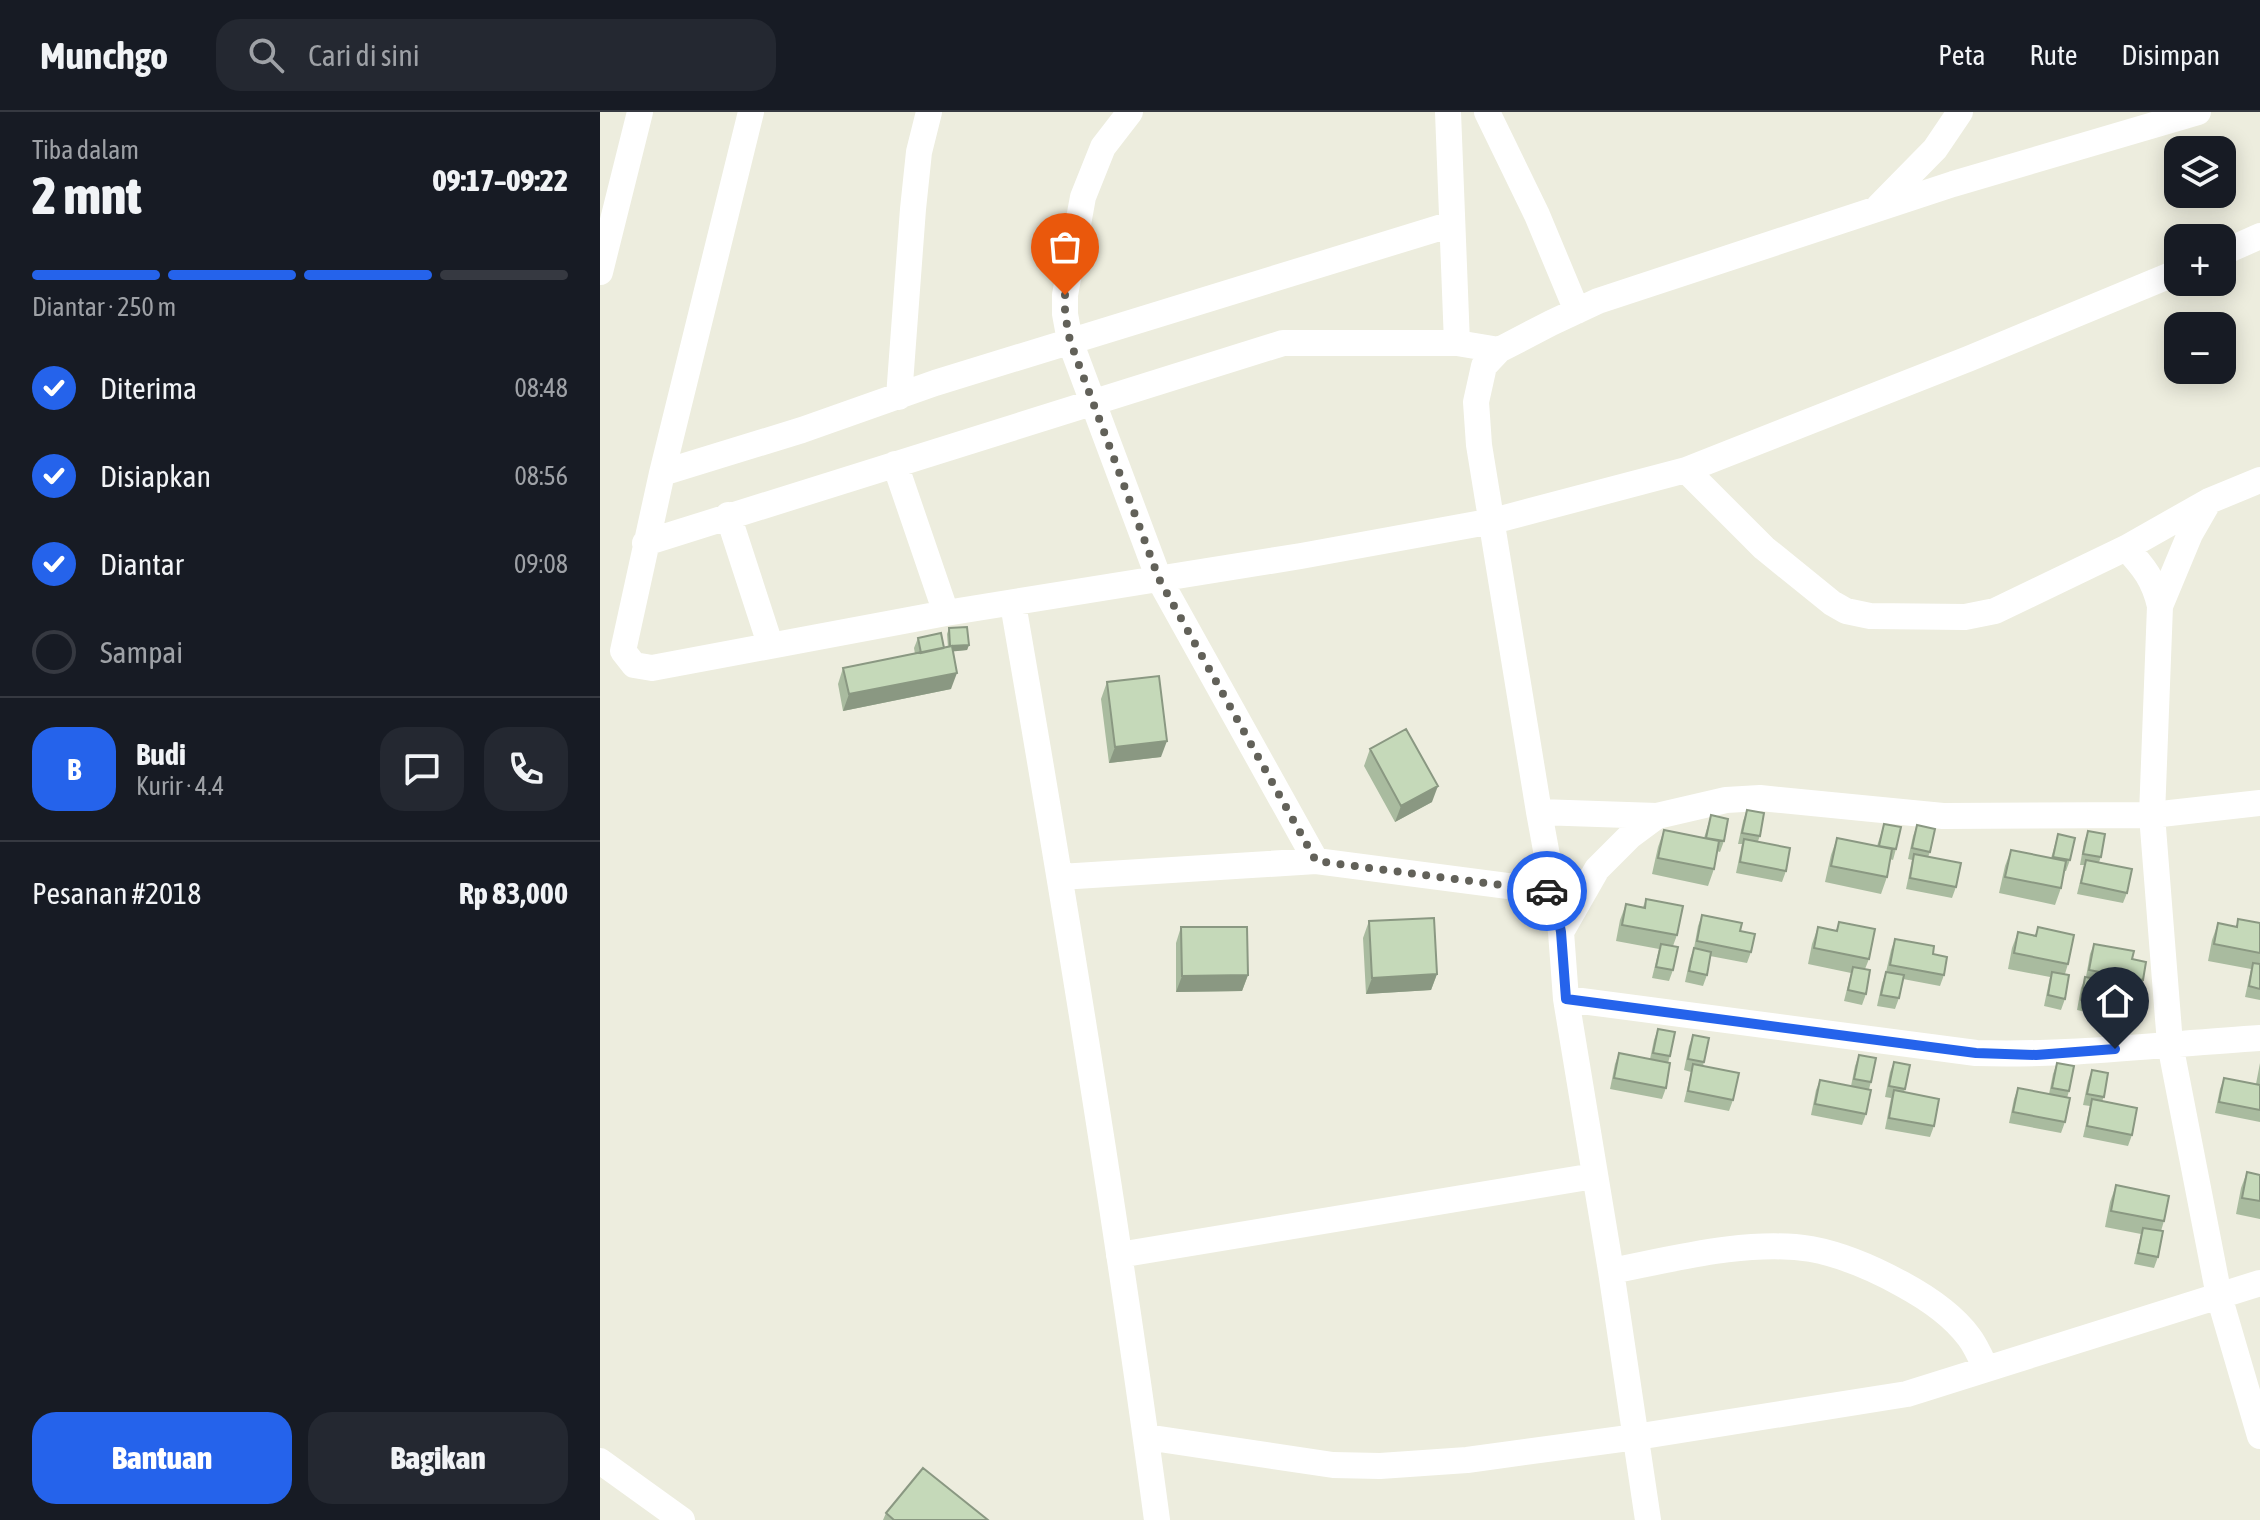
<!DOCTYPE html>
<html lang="id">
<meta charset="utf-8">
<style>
:root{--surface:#171b24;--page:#242831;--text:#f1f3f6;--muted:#9ea1a6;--line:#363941;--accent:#2563eb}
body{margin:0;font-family:"Asap Condensed",sans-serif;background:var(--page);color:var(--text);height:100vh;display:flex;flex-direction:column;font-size:30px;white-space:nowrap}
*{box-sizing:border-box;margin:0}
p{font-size:26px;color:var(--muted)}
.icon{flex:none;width:44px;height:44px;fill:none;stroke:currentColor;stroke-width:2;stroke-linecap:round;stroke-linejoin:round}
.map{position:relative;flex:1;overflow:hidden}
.sheet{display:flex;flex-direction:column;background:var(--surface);width:600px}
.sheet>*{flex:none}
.tools{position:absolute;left:1564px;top:24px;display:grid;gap:16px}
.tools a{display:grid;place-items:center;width:72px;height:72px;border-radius:16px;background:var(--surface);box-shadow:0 4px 20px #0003;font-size:40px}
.pin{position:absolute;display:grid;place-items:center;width:68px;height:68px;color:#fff;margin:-82px -34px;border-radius:50% 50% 50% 0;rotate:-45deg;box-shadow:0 0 8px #0007}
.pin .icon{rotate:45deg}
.courier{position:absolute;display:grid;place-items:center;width:80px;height:80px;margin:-40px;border:6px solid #2563eb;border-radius:50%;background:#fff;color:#222;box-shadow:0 2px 10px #0007}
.overview em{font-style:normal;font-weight:800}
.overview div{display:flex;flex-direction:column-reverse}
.overview{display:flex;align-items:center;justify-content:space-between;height:136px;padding:0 32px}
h1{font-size:52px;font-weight:800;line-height:60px}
.bar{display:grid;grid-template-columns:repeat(4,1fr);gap:12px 8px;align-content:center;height:96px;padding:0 32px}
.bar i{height:10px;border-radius:6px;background:var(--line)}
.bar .on{background:var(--accent)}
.bar p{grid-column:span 4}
.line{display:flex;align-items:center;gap:20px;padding:0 32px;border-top:2px solid var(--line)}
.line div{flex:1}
.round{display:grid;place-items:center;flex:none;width:84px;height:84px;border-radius:24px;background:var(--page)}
ol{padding:0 32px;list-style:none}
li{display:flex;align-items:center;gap:24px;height:88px}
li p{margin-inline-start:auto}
li .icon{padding:8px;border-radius:50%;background:var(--accent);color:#fff;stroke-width:4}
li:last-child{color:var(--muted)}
li i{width:44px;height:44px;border:4px solid var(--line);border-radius:50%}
.button{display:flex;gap:16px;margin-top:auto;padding:16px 32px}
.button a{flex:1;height:92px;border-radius:24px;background:var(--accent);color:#fff;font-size:32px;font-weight:800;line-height:92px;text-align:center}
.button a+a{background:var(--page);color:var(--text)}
header{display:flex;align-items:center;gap:48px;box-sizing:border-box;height:112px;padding:0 40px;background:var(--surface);border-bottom:2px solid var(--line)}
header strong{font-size:38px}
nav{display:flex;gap:44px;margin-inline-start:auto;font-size:28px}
.search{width:560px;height:72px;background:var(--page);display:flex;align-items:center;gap:20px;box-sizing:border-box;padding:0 28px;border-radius:24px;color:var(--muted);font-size:30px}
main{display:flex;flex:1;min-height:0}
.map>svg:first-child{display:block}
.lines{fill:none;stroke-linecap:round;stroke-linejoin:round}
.minor{stroke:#fff;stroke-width:26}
.wall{fill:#a9bb9f}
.shaded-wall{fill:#8a9882}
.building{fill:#c5d9b9;stroke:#8a9882;stroke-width:2}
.done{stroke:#626159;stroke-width:8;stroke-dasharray:0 14.4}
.route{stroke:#2563eb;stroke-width:10}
</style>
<header>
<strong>Munchgo</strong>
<div class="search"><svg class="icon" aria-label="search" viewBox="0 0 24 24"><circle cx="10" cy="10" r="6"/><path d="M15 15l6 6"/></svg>Cari di sini</div>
<nav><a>Peta</a><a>Rute</a><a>Disimpan</a></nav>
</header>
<main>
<section class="sheet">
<div class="overview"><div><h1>2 mnt</h1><p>Tiba dalam</p></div><em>09:17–09:22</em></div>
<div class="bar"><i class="on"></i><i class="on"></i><i class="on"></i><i></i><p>Diantar · 250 m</p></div>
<ol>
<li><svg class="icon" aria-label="check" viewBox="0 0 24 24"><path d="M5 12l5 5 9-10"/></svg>Diterima<p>08:48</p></li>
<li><svg class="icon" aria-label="check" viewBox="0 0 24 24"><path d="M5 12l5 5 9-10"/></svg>Disiapkan<p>08:56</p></li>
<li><svg class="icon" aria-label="check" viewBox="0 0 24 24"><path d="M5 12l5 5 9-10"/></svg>Diantar<p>09:08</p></li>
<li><i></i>Sampai</li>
</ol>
<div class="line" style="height:144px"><b class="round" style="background:var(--accent);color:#fff">B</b><div><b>Budi</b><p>Kurir · 4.4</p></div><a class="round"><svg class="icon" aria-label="chat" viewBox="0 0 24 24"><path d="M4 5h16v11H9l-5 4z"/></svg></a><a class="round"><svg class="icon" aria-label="phone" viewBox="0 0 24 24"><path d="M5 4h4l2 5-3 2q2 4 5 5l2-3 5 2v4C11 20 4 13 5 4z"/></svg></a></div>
<div class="line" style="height:104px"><div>Pesanan #2018</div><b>Rp 83,000</b></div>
<div class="button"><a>Bantuan</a><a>Bagikan</a></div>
</section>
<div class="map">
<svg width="1660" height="1408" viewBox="0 0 1660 1408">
<rect width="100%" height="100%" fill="#ededde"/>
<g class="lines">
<path class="minor" d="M530,0L503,35L483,85L465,183V202L470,229L559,467L716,749
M848,0L857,231
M887,0L937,103L977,199
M1279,94L1335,37L1360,0
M852,112L335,271L202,318L62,361L23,539L34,553L52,556L346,501L701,444L893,409L1086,358L1368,247L1578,160
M1622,141L1660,124
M0,160L40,0
M299,285L313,97L319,40L329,0
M295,352L346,501
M1086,358L1164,436L1232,491L1246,499L1270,504L1365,505L1395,499L1526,436L1609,389L1660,368
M62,361L151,0
M128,403L170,532
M45,431L683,231H857L899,238
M1526,436C1544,455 1554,468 1560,494L1552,703L1570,932L1619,1184L1660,1324
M413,492C466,797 516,1102 557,1408
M1560,494L1590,422L1609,389
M939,700L1057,704
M460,765L716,749L953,780
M961,820L997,757L1030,724L1057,704L1126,688L1160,686L1343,704L1552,703L1660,691
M966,887L1376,941C1471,944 1565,932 1660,926
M519,1143L994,1064
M1011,1159C1073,1147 1148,1127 1211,1137C1243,1143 1273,1156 1302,1172C1326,1185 1352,1202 1369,1225C1376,1234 1381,1246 1386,1257
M546,1325L733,1353L780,1354L867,1348L1036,1325L1307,1282L1660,1171
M0,1349L82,1408
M1048,1408L1011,1159L966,887L961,820L939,700L879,333L876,290L884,254L899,238L951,211L998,189L1353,72L1598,0"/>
</g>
<path class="wall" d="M349,516L369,533L367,538L353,539L351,577L243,599L238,572L243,556L315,542L314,536L318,526L344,536L348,535L347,522Z
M507,570L561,645L509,651L501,587Z
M770,637L832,690L795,710L764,654Z
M1147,698L1160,724L1158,729L1186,759L1182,770L1136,761L1142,732H1138L1143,709Z
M1111,703L1124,729L1120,740L1117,739L1114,757L1108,774L1052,762L1058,735L1064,718L1104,726Z
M1284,712L1296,737L1293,748L1290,747L1287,765L1281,782L1225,770L1231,743L1237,726L1277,734Z
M1317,713L1330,740L1328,745L1356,775L1352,786L1306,777L1312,748L1308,747L1313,724Z
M1488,719L1501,745L1499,750L1527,781L1523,791L1477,782L1484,753H1480L1484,730Z
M1458,722L1470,748L1466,759H1464L1461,776L1455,793L1399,781L1405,754L1411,738L1451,746Z
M1046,787L1077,823L1073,834V858L1069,869L1052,866L1059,837L1016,829L1020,808L1026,792L1043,795Z
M1102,803L1140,819L1151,840L1147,851L1110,844L1107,863L1103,874L1085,870L1090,847L1094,836L1098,814Z
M1638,807L1660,811V888L1645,885L1651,857L1608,849L1612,828L1618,811L1636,815Z
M769,809L837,862L831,878L766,882L763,826Z
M1239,810L1269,847L1265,857L1266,882L1262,893L1244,889L1251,861L1208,852L1212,832L1218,815L1236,819Z
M581,815L648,863L642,879L576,880V831Z
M1438,815L1468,852L1465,862V887L1461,898L1444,894L1450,865L1408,857L1412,836L1418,820L1435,824Z
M1295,827L1333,842L1344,863L1340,874L1303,867L1299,886L1295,897L1277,894L1282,871L1286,860L1291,838Z
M1494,832L1532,847L1543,868L1539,879L1502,872L1498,891L1494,902L1477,898L1481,876L1486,865L1490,842Z
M1058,917L1070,944L1068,951L1066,976L1062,987L1010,977L1015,952L1019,941L1050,947L1054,928Z
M1093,923L1104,950L1103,954L1133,988L1129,999L1084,990L1091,960L1084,958L1089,934Z
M1259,943L1271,970L1269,977L1266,1002L1262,1013L1211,1003L1216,978L1220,968L1251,974L1255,954Z
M1294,950L1305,977L1304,980L1334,1014L1330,1025L1285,1017L1291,986L1285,985L1290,960Z
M1457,951L1469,979L1467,986L1465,1010L1461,1021L1409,1011L1414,987L1418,976L1449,982L1453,962Z
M1660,951V1010L1615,1001L1620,977L1624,966L1656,972Z
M1492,958L1504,985L1502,989L1532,1023L1528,1034L1483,1025L1490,994L1483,993L1488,969Z
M1647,1060L1660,1063V1107L1636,1102L1641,1076Z
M1516,1073L1564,1109L1561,1119L1558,1145L1554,1156L1534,1152L1541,1122L1505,1115L1510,1090Z
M286,1401L388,1408H283Z"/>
<path class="shaded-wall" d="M369,533L367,538L348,540L350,534Z
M357,561L351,577L243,599L249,582Z
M567,629L561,645L509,651L515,635Z
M838,674L832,690L795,710L801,694Z
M837,862L831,878L766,882L772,866Z
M648,863L642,879L576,880L582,864Z"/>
<path class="building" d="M367,515L369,533L350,534L349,516Z
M341,521L344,536L321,541L318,526Z
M352,534L357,561L249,582L243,556Z
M559,564L567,629L515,635L507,570Z
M806,617L838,674L801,694L770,637Z
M1147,698L1164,701L1160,724L1142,721Z
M1111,703L1128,707L1124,729L1106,726Z
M1284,712L1301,715L1296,737L1279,734Z
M1317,713L1335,717L1330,740L1312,736Z
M1064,718L1119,729L1114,757L1058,746Z
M1488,719L1505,722L1501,745L1483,742Z
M1458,722L1475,726L1470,748L1453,745Z
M1237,726L1292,737L1287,765L1231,754Z
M1144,727L1190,736L1186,759L1140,750Z
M1411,738L1466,749L1461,776L1405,765Z
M1314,742L1361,751L1356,775L1310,766Z
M1486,748L1532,757L1527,781L1481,771Z
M1046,787L1083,794L1077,823L1022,813L1026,792L1045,796Z
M1102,803L1142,811L1140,819L1155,822L1151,840L1097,829Z
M834,806L837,862L772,866L769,809Z
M1638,807L1660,811V841L1614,832L1618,811L1637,815Z
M1239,810L1275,817L1269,847L1214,836L1218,815L1237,819Z
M581,815H647L648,863L582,864Z
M1438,815L1474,823L1468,852L1414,841L1418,820L1436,824Z
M1295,827L1334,834L1333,842L1347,845L1344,863L1290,853Z
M1061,832L1078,835L1073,858L1056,855Z
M1494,832L1534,839L1532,847L1546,850L1543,868L1489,858Z
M1094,836L1111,840L1107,863L1089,859Z
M1653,851L1660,852V877L1649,874Z
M1253,855L1270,858L1266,882L1248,878Z
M1286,860L1304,863L1299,886L1281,883Z
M1452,860L1469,863L1465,887L1448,883Z
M1485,865L1503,868L1498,891L1481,888Z
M1058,917L1075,920L1070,944L1053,941Z
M1093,923L1109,926L1104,950L1088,947Z
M1019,941L1070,951L1066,976L1014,966Z
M1259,943L1276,946L1271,970L1254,967Z
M1294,950L1310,953L1305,977L1289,974Z
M1457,951L1474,954L1469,979L1452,976Z
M1093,952L1139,961L1133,988L1088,979Z
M1492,958L1508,961L1504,985L1487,982Z
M1624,966L1660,973V998L1619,990Z
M1220,968L1271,978L1266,1002L1215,992Z
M1418,976L1470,986L1465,1010L1413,1000Z
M1294,978L1339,987L1334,1014L1289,1006Z
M1492,987L1537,996L1532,1023L1487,1014Z
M1647,1060L1660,1063V1089L1642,1086Z
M1516,1073L1569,1084L1564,1109L1511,1099Z
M1543,1116L1563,1119L1558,1145L1538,1141Z
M323,1356L388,1408H294L286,1401Z"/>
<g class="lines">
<path class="done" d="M465,183V202L470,229L559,467L716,749L947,779"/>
<path class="route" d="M947,779L953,780L961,820L966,887L1376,941L1436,943L1515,937"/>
</g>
</svg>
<div class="tools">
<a><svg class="icon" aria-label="layers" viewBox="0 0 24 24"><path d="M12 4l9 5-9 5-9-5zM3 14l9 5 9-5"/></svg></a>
<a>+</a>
<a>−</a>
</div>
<div class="pin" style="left:465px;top:183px;background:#ea580c"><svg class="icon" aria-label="bag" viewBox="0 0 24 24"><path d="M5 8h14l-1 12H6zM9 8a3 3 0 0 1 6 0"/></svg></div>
<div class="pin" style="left:1515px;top:937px;background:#1f2937"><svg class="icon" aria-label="home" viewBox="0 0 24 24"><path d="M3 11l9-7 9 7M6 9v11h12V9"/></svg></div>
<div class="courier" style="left:947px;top:779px"><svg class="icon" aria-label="car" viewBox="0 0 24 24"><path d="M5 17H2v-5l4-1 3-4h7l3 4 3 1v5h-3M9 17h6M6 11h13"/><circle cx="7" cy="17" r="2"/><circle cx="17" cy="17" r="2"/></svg></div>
</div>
</main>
